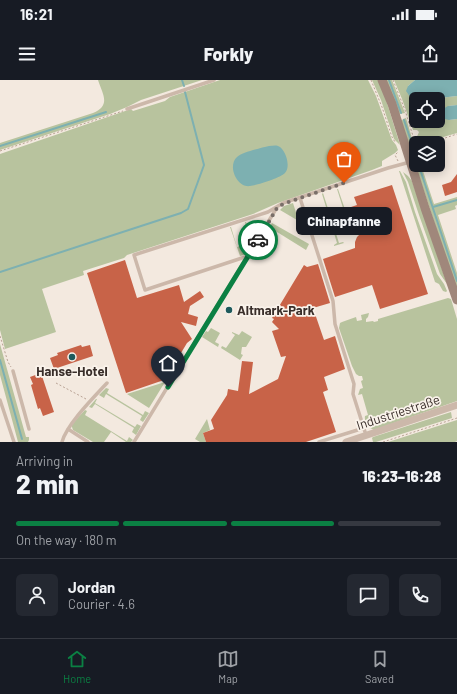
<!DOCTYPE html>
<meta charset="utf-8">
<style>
:root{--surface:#171b24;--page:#242831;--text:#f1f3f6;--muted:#9ea1a6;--line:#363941;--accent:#0b8043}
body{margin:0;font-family:Barlow,sans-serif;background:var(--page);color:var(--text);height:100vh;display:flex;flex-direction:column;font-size:15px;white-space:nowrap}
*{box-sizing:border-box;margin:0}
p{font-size:13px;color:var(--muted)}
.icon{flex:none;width:22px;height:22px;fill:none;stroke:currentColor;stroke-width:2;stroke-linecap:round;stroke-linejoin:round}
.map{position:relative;height:362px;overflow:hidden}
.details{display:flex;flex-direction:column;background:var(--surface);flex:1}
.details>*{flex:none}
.buttons{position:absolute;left:409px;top:12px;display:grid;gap:8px}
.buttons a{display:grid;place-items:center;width:36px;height:36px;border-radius:6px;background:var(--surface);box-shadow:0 2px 10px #0003;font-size:20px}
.pin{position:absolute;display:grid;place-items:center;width:34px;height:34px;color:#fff;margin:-41px -17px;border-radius:50% 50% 50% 0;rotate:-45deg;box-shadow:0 0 4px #0007}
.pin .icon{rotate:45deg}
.courier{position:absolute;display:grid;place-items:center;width:40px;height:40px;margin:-20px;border:3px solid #0b8043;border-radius:50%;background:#fff;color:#222;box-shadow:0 1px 5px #0007}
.bubble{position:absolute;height:28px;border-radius:6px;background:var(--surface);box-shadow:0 2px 10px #0003;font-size:13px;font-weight:800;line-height:28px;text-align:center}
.overview em{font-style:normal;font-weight:800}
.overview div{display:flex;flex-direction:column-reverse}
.overview{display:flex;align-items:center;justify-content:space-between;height:68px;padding:0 16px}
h1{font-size:26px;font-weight:800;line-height:30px}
.bar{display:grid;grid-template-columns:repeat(4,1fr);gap:6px 4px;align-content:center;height:48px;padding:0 16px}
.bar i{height:5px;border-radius:3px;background:var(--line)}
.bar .active{background:var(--accent)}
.bar p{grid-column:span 4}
.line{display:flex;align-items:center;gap:10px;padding:0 16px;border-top:1px solid var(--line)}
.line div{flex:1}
.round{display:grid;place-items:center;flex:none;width:42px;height:42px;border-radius:6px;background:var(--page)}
.status{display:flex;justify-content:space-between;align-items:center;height:28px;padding:0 20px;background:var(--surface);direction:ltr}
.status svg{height:11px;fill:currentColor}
header{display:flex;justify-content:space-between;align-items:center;height:52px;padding:0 16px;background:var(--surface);font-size:18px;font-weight:800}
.menu{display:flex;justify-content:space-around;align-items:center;height:56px;border-top:1px solid var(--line);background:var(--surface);font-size:11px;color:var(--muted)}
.menu a{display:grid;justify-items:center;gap:2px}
.menu .active{color:var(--accent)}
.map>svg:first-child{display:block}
.green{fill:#b8c39e}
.water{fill:#7db0b1}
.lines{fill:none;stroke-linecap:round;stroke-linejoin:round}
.stream{stroke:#7db0b1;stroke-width:2}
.building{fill:#c86348}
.path{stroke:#b8a294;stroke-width:1;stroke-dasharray:2 2;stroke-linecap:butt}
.service{stroke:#ccb8aa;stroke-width:3.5}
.minor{stroke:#ccb8aa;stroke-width:7}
.secondary{stroke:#a0877b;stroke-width:9}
.done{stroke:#7a6f69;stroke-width:4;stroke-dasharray:0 7.2}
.route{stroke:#0b8043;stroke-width:5}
.poi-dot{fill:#1e5a5c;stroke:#faf3eb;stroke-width:1.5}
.labels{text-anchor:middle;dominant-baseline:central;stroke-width:3.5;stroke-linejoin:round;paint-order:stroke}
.poi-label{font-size:13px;font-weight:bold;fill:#392e2a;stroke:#faf3eb;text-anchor:start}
.street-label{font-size:13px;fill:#392e2a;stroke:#faf3eb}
</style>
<div class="status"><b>16:21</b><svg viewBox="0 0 49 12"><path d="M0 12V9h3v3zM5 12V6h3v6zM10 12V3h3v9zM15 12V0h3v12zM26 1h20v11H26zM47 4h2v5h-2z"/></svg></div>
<header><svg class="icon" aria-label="menu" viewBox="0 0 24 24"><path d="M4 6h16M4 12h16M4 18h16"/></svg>Forkly<svg class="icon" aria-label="share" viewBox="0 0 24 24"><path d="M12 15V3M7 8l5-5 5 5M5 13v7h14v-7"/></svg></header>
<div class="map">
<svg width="457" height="362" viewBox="0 0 457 362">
<rect width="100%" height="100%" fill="#f3e9df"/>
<path class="green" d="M98,0H202L141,20L127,27L110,34L0,70V63L93,33C111,25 103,15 98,0Z
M220,0H368L376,16L392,60L396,65L398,70L395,73L382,81V86L372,90L278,123L253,134L127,175L124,178L83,191L84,195L42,209L56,252L5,269L0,250V74L131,29L133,31L165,21L170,17Z
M372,0H378L383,10L400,65L394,59L381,20Z
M385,0H392L405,33L399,34Z
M394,0H415L408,6L414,20H416V41H438V19H431L457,16V25L448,26L449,40L457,39V53L423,63H416L415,61L419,52L417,50H413L402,19Z
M406,38L415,68L413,69L410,67L401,42L403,39Z
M421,85L434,124L457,117V125L455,126L456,129L438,135L457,193V208L455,205L416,87Z
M399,91H400L406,102L415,132L437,194L444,204L447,211L446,212L443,211L439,204L435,202Z
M403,92L408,96L412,101L447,204L440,194L419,135L408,102Z
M337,109H338L349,141L353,140C354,145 351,149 347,152H346L344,146L348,144Z
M323,113L339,163L343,162L344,163L334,166V165L337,163L322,114Z
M293,123L298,139L302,138L306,149L305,150L300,147L302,143L280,130L284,126Z
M245,142H246L251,158L255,156V159L247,174L240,176L230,147H231L237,167L242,165L243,168L247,166L246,162L250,160Z
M272,143L309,164L306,170L269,147Z
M448,218L451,219L457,239V321L374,350C368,348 364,342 365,336L368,335L362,314L358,315L360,309L363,308L361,301L363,300L362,296H359L356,294L352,286L339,248L340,243L342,242L356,237L357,241L362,240L361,235L369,233L368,237L366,239V242L373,241L374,242L378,241V239Z
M211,248L220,253L215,262L219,264L218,267L202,257L206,251L208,252Z
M242,251L252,257L246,267H242L241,274L243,275L240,280L221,268L222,266L226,268L235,255L232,253V252L239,255Z
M0,264L26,357H29V360L28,362H18L0,295Z
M178,278L179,279L167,299L162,283Z
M165,302L149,328L127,314Z
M106,308L109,309L107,313L143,335L145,331L149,333L143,342L140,340L142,336L106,314L104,318L99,315Z
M96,319H97L95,323L135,347L137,344L141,346L136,355L132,352L134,348L95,324L92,328L89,327Z
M85,330L87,331L85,335L127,361L129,357L133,360L131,362H126L111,352L104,362H93L73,350L72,347V344Z
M451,332L452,338L376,362H373L372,358L373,357Z
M207,339L210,350L203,353L206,362H200L195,359Z
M457,340V361L455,362H388Z"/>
<path class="water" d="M415,0H457V16L431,19H416V20C411,20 409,15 406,11L408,6Z
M457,25V39L449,40L445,39L442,32L443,29L448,26Z
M269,66C272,66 275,65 278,66C286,69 291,87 285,93C280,98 258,105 250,106C237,108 227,86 237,77C242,72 261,68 269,66Z"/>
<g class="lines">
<path class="stream" d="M182,0L184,6
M389,0L401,33
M404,40L413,67
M0,66L106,32
M419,86L457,201
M433,127L457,120
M0,192L181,133L188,129L204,85L185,12
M0,280L22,359"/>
</g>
<path class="building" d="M457,94V112L445,116L442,105L451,102Z
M392,105L428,214L380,229L372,205L335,217L323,179L355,168V162L357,157L364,150L359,133L347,136L345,129L357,125L354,117Z
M125,180L137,218L179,205L184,222L200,211L204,217L190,226L188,234L198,237L196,246L181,242L192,259L187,263L178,278L159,284L164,300L126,313L87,193Z
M318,184L330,223L313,228L324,260L335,256L345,289L324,297L328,310L323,312L336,352L306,362H206L203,353L214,349L211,340L227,315L228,309L238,311L242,281L253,282L249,314L278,299L286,276L281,277L272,251L279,249L272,242L274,239L272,238L304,185L307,187Z
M81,265L82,267L90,265L93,276L54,289L50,278L58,275L57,273Z
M41,293L54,332L43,336L40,328L38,329L31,305L33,304L30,297Z"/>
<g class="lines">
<path class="path" d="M371,0L382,27L392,57L395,62
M393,0L405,30L416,66
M430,63L457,54
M0,71L123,31
M398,81L395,75L398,72
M0,256L8,282L11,287
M56,303L86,319
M383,362L457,338"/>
<path class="service" d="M127,29L214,0
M409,76L416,71
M300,118L333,221L335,244L354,304L353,314L366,355
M247,177L242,178L145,210L134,175L268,132L283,123L388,88L410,82
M13,291L29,349
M0,320L14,362
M68,349L88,362
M62,362C67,344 94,317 107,303
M134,362L276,129
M319,362L364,348"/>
<path class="minor" d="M346,362L457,325"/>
<path class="secondary" d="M382,0L392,24L425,128L457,220"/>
</g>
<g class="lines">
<path class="done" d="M258,160L277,128L283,124L344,103"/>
<path class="route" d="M168,307L258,160"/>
</g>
<g class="poi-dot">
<circle cx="229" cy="230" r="4"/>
<circle cx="72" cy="277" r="4"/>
</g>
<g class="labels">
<g class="poi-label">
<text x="237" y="230">Altmark-Park</text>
<text x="72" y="291" text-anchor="middle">Hanse-Hotel</text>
</g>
<g class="street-label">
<text transform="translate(398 332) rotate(-18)">Industriestraße</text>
</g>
</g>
</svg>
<div class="buttons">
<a><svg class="icon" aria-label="locate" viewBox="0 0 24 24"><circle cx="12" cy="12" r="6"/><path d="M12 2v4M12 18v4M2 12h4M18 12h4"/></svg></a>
<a><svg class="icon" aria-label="layers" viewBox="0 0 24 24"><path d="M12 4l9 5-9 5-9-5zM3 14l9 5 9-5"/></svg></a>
</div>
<div class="pin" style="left:344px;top:103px;background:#ea580c"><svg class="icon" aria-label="bag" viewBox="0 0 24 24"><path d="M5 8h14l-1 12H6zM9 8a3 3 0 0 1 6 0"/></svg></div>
<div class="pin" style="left:168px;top:307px;background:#1f2937"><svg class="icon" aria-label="home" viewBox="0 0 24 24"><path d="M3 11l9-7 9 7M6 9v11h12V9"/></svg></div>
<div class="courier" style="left:258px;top:160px"><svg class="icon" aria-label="car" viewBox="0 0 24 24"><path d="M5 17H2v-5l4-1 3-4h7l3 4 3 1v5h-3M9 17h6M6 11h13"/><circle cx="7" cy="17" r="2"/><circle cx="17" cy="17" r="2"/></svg></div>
<div class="bubble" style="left:296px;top:127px;width:96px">Chinapfanne</div>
</div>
<section class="details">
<div class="overview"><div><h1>2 min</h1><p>Arriving in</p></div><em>16:23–16:28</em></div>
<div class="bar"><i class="active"></i><i class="active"></i><i class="active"></i><i></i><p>On the way · 180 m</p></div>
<div class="line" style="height:72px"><a class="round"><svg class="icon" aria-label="person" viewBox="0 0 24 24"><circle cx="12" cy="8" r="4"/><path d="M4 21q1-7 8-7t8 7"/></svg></a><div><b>Jordan</b><p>Courier · 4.6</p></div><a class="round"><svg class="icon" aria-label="chat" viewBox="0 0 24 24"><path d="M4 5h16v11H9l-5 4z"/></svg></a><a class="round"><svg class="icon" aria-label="phone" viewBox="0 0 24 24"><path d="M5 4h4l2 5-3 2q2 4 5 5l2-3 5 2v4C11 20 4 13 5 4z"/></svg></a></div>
</section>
<nav class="menu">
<a class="active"><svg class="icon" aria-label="home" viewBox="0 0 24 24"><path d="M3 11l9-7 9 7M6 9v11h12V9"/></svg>Home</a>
<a><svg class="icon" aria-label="map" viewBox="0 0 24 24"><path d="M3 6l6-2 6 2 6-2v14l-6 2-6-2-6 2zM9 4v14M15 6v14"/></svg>Map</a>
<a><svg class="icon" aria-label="saved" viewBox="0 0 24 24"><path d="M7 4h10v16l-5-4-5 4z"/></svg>Saved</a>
</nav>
